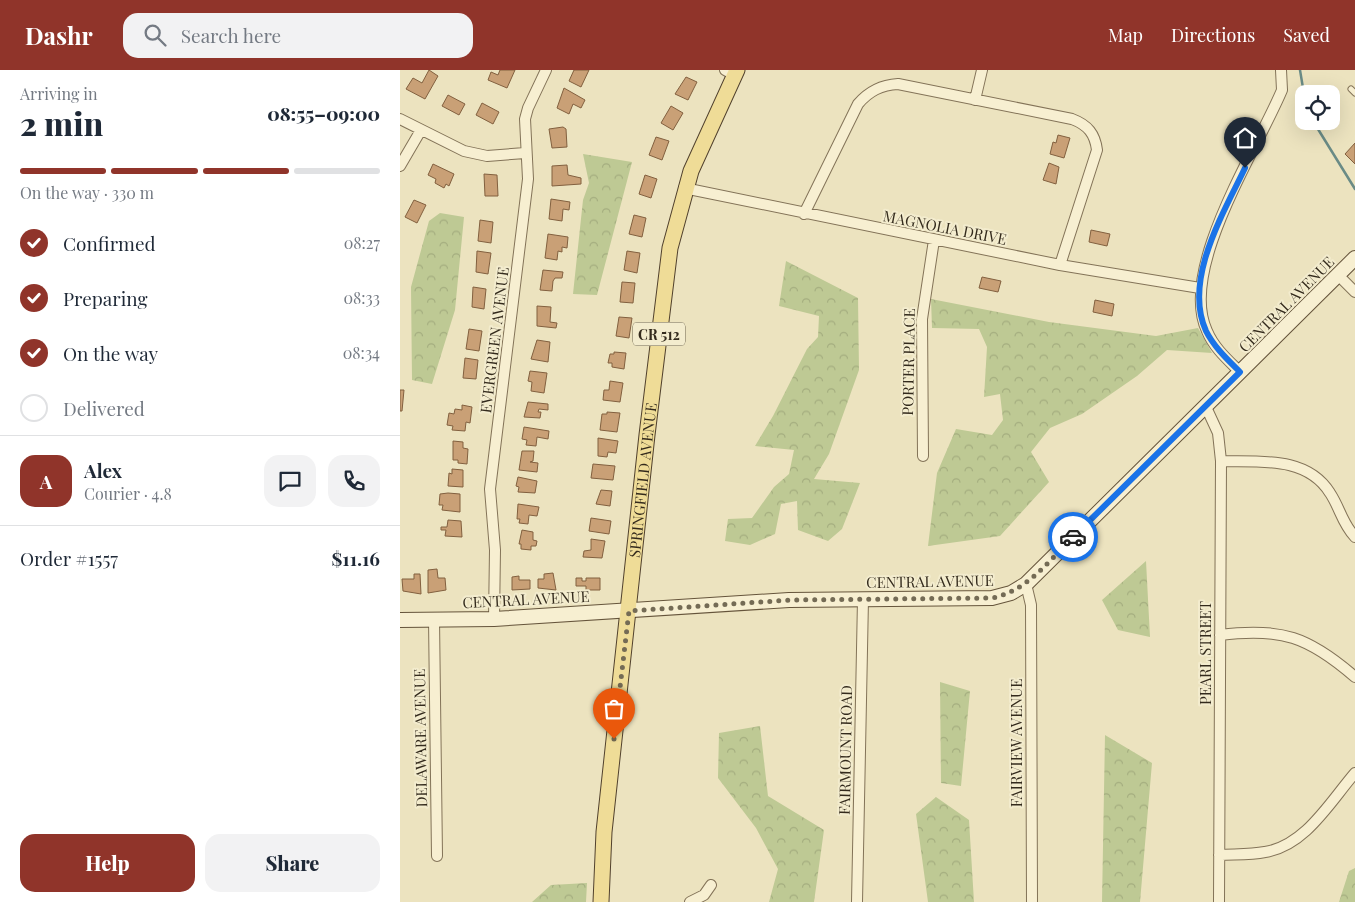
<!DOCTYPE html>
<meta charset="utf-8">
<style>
:root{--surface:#fff;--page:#f2f2f3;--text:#1f2937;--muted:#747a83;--line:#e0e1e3;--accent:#90342a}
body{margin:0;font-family:"Playfair Display",serif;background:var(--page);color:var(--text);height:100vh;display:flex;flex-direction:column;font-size:19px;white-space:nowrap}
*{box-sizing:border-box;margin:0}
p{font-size:16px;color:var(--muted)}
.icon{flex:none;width:28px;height:28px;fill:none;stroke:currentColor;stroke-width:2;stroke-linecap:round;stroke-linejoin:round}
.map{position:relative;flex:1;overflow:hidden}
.side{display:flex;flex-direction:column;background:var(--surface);width:400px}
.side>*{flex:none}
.tools{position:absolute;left:895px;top:15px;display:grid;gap:10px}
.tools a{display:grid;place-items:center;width:45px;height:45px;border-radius:10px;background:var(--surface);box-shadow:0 5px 20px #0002;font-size:25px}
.pin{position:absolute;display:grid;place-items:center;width:42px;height:42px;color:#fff;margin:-51px -21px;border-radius:50% 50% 50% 0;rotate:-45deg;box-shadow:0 0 5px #0007}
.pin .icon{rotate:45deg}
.courier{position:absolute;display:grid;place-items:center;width:50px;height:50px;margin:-25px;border:4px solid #1a73e8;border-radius:50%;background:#fff;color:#222;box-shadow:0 1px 6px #0007}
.head em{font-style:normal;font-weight:800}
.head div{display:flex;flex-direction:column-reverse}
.head{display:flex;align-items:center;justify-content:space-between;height:85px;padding:0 20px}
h1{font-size:32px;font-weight:800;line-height:38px}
.bar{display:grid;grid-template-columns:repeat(4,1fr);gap:8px 5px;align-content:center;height:60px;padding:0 20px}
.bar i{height:6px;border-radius:4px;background:var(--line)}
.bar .on{background:var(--accent)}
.bar p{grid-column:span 4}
.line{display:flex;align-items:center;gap:12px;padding:0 20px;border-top:1px solid var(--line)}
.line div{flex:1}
.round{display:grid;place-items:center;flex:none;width:52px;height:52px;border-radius:15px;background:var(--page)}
ol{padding:0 20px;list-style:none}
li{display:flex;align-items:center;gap:15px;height:55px}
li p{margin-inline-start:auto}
li .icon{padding:5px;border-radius:50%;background:var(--accent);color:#fff;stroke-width:4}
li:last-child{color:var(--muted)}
li i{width:28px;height:28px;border:2px solid var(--line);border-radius:50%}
.button{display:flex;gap:10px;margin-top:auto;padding:10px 20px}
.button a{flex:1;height:58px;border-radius:15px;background:var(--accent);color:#fff;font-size:20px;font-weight:800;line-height:58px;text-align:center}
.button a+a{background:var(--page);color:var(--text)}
header{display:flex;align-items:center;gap:30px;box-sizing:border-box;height:70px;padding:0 25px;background:var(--accent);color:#fff}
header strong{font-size:24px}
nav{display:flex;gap:28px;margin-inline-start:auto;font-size:18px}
.search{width:350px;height:45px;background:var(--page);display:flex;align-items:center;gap:12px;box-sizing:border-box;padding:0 18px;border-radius:15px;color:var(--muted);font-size:19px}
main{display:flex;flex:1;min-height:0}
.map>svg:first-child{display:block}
.forest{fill:url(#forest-crowns)}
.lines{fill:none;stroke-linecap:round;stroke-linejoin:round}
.stream{stroke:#6a8b86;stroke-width:2.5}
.building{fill:#c9a076;stroke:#82603f}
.lane-casing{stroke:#837358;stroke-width:7}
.street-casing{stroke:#837358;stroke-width:12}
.secondary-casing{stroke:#65543b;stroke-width:16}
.primary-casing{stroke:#51412d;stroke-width:17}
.lane{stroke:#f7efd1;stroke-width:5}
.street{stroke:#f7efd1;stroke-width:10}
.secondary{stroke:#f7efd1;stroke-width:14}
.primary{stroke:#efdc97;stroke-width:15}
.done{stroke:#746b55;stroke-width:5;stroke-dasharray:0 9}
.route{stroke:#1a73e8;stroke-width:6}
.labels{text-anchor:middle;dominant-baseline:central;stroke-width:4;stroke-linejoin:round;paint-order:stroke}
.shield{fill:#f3ecce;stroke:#6d6451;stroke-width:1}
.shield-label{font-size:14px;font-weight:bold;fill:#332a1c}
.street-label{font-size:15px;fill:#332a1c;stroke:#f3ecce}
</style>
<header>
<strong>Dashr</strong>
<div class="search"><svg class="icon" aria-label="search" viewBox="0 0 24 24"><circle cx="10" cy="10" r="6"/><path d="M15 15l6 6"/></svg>Search here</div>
<nav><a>Map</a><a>Directions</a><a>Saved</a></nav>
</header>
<main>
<section class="side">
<div class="head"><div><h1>2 min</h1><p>Arriving in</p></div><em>08:55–09:00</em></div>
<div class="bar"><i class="on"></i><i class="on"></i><i class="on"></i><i></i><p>On the way · 330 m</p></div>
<ol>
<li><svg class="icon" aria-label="check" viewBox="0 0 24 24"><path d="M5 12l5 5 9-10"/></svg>Confirmed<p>08:27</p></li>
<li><svg class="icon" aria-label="check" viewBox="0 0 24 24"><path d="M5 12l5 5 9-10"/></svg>Preparing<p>08:33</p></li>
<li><svg class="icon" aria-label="check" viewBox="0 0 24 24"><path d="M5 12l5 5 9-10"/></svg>On the way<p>08:34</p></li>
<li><i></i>Delivered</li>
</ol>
<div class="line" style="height:90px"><b class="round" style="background:var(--accent);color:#fff">A</b><div><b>Alex</b><p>Courier · 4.8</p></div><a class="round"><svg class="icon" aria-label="chat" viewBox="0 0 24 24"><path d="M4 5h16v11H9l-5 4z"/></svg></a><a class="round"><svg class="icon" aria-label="phone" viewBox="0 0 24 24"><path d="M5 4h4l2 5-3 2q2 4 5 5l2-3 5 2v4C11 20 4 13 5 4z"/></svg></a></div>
<div class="line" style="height:65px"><div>Order #1557</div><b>$11.16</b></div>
<div class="button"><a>Help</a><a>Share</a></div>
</section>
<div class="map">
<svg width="955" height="832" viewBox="0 0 955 832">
<defs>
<pattern id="forest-crowns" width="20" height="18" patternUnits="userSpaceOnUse" patternTransform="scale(1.25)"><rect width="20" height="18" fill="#bec994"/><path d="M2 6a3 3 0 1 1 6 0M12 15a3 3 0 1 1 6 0" fill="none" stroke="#a4ad7f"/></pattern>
</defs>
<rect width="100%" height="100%" fill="#ece3bf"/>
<path class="forest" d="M183,84L232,92L197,225L173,224L183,130L189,113Z
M40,143L64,147L55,240L32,314L12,310L11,217L29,151Z
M386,191L458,228L459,300L429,384L414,409L460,413L442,459L428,471L398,460L397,431L381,434L375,464L350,475L325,471L328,449L352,448L374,417L389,404L394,380L355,376L373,346L407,279L418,267L419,246L379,236Z
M531,229L649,252L756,266L798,258L812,283L767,280L737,306L682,344L650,358L631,382L649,412L600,466L528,476L537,403L556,359L592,365L603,350L600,324L584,327L587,277L579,259L532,258Z
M746,491L750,567L718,560L702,530Z
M540,612L570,621L561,716L541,713Z
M360,656L368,726L424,760L414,832H369L378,799L356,758L318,708L319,663Z
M705,665L752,693L740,832H702Z
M536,727L569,750L574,832H528L516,744Z
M955,798V832H939L949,801Z
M187,813L186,832H132L151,815Z"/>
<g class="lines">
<path class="stream" d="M900,0L904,24
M913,51L955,119"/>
</g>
<path class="building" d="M29,0L38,6L25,29L6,19L13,8L22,13Z
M100,0H115L107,18L88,10L91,2L98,5Z
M174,0H189L181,17L169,11Z
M286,7L297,12L288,30L275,24Z
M164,18L185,30L181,38L173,34L169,44L157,38Z
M48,25L65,34L59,45L42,36Z
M82,33L99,42L93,54L76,45Z
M271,36L283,43L273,60L261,53Z
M163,57L166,59L167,77L152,78L149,59Z
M658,65L670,68L664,88L650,84L653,72L656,73Z
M256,67L269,71L262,90L249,85Z
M955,73V94L945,84Z
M649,93L659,97L656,114L643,110Z
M33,94L54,104L49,116L46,114L44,118L35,113L36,109L28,105Z
M167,95L168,105L181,108V114L152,116V96Z
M84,104L97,105L98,126H85Z
M245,105L257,109L251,128L239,124Z
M151,129L170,132L169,140L163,139L162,151L149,149Z
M14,130L26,135L17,153L5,147Z
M234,145L246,148L242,167L229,164Z
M80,150L93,152L91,173L78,171Z
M691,160L710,164L707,176L689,172Z
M148,164L168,167L167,178L162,177V182L158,181L157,190L145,188Z
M77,181L91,183L88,204L76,202Z
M227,181L240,183L237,203L224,200Z
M143,200L163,202L162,208H155L153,211L152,221L140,220Z
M582,207L601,211L598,222L579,218Z
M222,212L235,213L233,233L220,232Z
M73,217L86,219L84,239L72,237Z
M695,230L714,234L712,246L693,242Z
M137,236L151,237L150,252L157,253L156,258L137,256Z
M219,247L232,248L229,268L216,266Z
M69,259L82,261L79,281L66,279Z
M137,270L150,272L148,292L131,289Z
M214,282L226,283L224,299L212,297V293H208L210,284H214Z
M65,288L78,290L76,309L63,308Z
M130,301L147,303L144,323L131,321L132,312L128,311Z
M210,311L223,313L220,332L203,330L204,320H209Z
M0,320H4L2,341H0Z
M128,332L148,334V340L139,339L138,342H141L140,348L124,347Z
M62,335L72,337L70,353L66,352L65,361L52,360L53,356L47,355L49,343L54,344L55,339L62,340Z
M207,342L220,343L217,362L200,360L202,344H207Z
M124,357L149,361L148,369L137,367L136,376L126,375L127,370L122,369Z
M198,368L218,371L216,383L208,382L207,387L198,386Z
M53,371L63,372V378L68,379L67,394L58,393V390H53Z
M122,381H134L133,391L130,392L138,393L137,402L119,400Z
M193,394L215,396L213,410L191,408Z
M52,399L63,400V417L48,416L49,403L52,404Z
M118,407L137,411L135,423L118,422L119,417L116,416Z
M201,420L212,421L210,436L196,434Z
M48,423L60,424V442L42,440L43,435H39L40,424Z
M118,434L139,437L137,446L129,445L128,454L119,453L120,449H117Z
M191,448L211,451L209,464L189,461Z
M48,450L61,451L62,467L45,466L46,460H41V457H47Z
M122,460L133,462V470L137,471L136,476H131V480L121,479V474H119Z
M191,469L205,471L202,488L183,487L184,481L191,480Z
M37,499L38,508H45L46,520L28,523V500Z
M153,503L156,520L138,518V509H144V504Z
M14,504H20L21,524L3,521L2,509H14Z
M119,506V510H130V519L112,520V507Z
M176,508H182V511H186V508H200V520H186V516H176Z"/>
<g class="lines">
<g class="lane-casing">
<path id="lane" d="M951,19L955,23"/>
</g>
<g class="street-casing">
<path id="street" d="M325,0L334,5
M575,30L582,0
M0,49L64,81L87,86L125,83
M0,96L21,60
M284,118L660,195L800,218
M404,144L458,34C469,21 481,15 498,14L672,49C688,55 695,64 697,80L660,195
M938,205L955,222
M840,302C828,290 814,278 807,261C778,199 857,80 882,20L881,0
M806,337L818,363L821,391L819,832
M523,386L522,249L534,170
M821,391C860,392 907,386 930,423C940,438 942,453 955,467
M626,514L631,535L632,832
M34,549L37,786
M94,549L95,480L90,419L128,109L125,49L128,38L146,0
M820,565C881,557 909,567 955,607
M819,785C834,784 850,785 865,782C905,776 930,732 955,703
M290,832L304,825L311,815
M457,832L463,529"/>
</g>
<g class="secondary-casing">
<path id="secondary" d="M0,550L94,549L389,530L592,528L611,523L626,514L955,188"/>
</g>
<g class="primary-casing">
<g id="primary">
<path id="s1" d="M201,832L204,762L247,365L270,178L291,101L337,0"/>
</g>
</g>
<use href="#lane" class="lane"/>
<use href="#street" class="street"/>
<use href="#secondary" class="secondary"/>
<use href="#primary" class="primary"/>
</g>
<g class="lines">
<path class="done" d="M214,669L229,541L390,530L592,528C627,521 648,492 673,467"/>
<path class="route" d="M673,467L840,302C828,290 814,277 806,261C783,210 823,144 845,98"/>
</g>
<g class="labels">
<rect class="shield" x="233" y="252.5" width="52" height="23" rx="4"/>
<g class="shield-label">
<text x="259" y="264">CR 512</text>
</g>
<g class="street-label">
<text transform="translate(545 157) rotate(11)">MAGNOLIA DRIVE</text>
<text transform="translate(886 234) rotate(-45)">CENTRAL AVENUE</text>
<text transform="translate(94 270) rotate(-83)">EVERGREEN AVENUE</text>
<text transform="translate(508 292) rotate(-89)">PORTER PLACE</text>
<text stroke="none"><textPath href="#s1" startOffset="424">SPRINGFIELD AVENUE</textPath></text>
<text transform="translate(530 511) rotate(-1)">CENTRAL AVENUE</text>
<text transform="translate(126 529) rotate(-3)">CENTRAL AVENUE</text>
<text transform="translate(805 583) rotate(-90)">PEARL STREET</text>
<text transform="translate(20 668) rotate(-91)">DELAWARE AVENUE</text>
<text transform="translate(616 673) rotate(-90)">FAIRVIEW AVENUE</text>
<text transform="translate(445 680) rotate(-89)">FAIRMOUNT ROAD</text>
</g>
</g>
</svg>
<div class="tools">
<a><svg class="icon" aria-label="locate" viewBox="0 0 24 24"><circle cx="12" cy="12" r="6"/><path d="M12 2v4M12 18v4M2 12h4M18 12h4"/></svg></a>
</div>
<div class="pin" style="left:214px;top:669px;background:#ea580c"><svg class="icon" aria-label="bag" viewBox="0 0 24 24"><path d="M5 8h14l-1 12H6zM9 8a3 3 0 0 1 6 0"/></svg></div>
<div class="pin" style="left:845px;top:98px;background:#1f2937"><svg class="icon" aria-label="home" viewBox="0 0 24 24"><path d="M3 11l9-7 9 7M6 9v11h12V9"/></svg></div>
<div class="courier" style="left:673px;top:467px"><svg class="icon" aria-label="car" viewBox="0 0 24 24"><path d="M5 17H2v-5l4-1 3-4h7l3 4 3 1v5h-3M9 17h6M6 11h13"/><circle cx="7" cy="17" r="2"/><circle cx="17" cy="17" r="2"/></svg></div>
</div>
</main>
